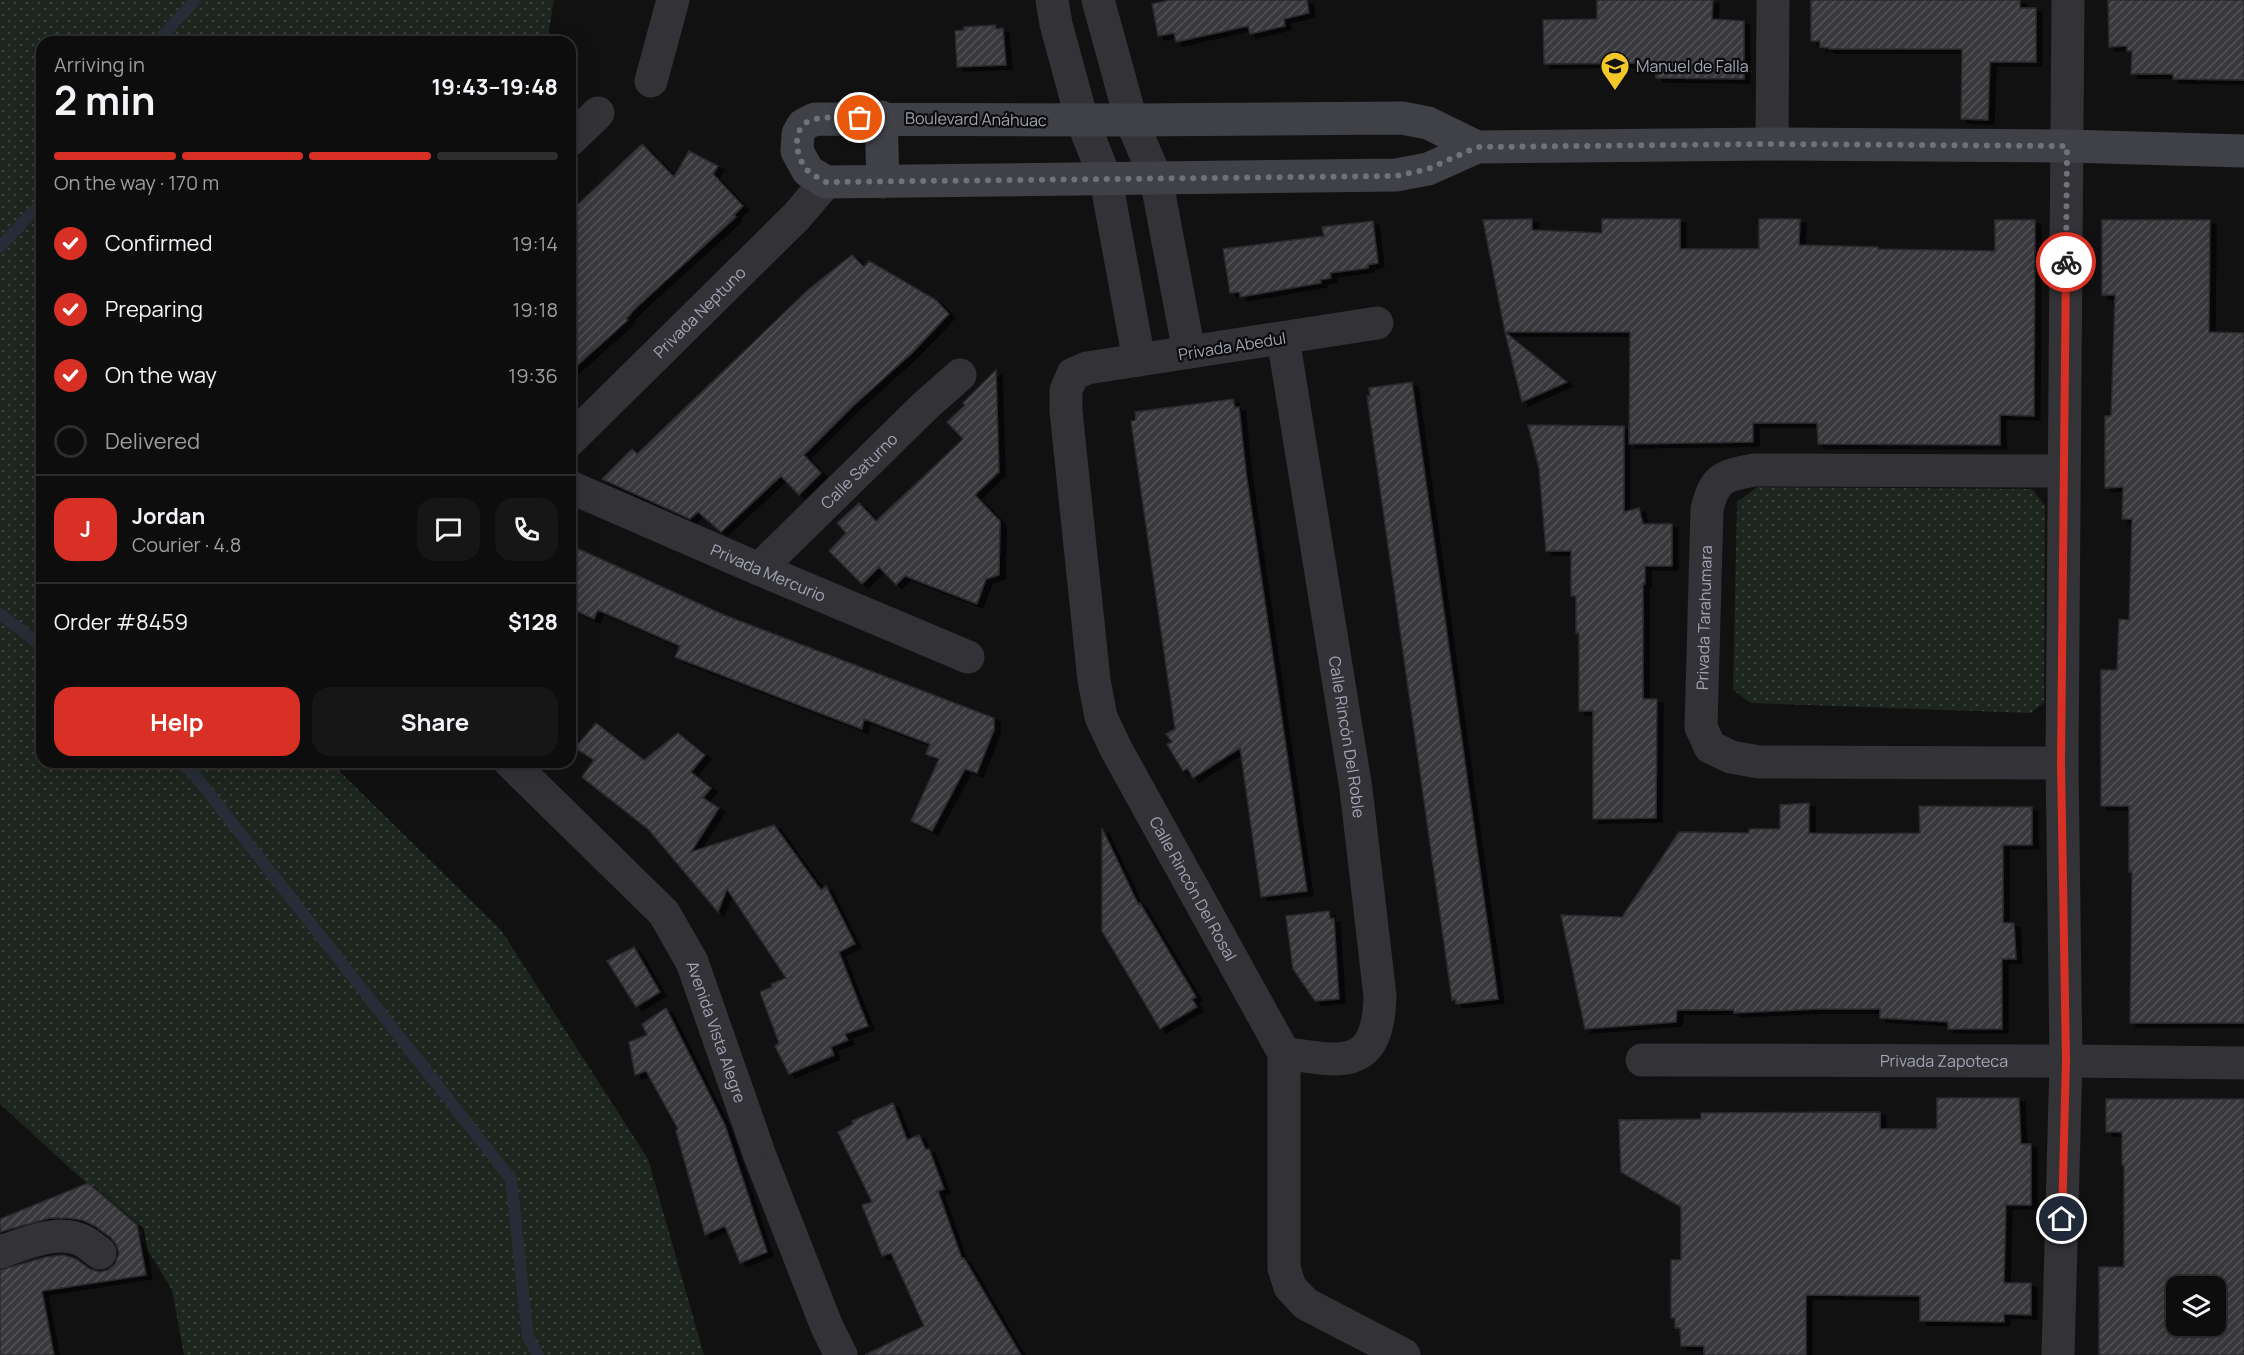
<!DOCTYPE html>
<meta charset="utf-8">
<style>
:root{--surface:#0d0d0e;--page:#161617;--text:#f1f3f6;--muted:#9a9c9e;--line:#2d2d2e;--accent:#d93025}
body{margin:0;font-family:Manrope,sans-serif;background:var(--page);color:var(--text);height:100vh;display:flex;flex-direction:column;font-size:22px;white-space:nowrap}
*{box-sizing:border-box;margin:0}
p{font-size:20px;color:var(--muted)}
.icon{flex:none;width:33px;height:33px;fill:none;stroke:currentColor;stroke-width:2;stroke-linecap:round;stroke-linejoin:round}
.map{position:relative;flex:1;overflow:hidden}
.drawer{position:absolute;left:36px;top:36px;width:540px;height:732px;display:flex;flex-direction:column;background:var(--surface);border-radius:18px;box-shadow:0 6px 24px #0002,0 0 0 2px var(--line)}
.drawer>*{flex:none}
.buttons{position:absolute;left:2166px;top:1276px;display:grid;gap:12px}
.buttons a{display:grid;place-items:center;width:60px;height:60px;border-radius:12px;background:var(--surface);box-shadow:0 6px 24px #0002,0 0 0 2px var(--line);font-size:30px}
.pin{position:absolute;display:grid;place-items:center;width:51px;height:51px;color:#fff;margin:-26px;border:3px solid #fff;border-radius:50%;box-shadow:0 2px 6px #0007}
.courier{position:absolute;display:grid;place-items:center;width:60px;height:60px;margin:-30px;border:4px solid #d93025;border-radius:50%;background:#fff;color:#222;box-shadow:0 2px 8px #0007}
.summary em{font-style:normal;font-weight:700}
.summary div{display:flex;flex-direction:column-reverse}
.summary{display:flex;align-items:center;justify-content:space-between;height:102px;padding:0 18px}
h1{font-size:39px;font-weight:700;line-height:45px}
.bar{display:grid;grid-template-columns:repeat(4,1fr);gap:9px 6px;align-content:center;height:72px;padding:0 18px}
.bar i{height:8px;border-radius:4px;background:var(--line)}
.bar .active{background:var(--accent)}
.bar p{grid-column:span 4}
.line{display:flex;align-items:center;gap:15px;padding:0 18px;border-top:2px solid var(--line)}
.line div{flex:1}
.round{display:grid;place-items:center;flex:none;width:63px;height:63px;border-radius:18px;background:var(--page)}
ol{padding:0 18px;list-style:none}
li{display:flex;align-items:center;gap:18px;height:66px}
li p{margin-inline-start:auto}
li .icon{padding:6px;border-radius:50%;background:var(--accent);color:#fff;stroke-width:4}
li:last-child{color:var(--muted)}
li i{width:33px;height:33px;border:3px solid var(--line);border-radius:50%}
.primary-button{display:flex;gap:12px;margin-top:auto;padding:12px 18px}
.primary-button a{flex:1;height:69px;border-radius:18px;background:var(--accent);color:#fff;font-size:24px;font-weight:700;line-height:69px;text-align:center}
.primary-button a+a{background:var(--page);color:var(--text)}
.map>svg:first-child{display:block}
.green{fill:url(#green-dots)}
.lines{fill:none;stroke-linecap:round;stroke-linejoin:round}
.stream{stroke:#272d36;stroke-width:12}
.building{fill:url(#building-hatch);stroke:#2b2b2e;stroke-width:1.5;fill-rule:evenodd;filter:url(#shadow)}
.street{stroke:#323237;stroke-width:33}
.secondary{stroke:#404147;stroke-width:33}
.done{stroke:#6f717b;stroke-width:6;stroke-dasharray:0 10.8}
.route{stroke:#d93025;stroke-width:8}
.labels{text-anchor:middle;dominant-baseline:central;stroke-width:4.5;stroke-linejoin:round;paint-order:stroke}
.poi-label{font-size:16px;fill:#a2a5b3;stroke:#0c0c0d;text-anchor:start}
.street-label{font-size:16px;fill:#a2a5b3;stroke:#0c0c0d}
</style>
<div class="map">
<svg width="2244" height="1355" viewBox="0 0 2244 1355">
<defs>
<pattern id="green-dots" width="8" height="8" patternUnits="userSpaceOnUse" patternTransform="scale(1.5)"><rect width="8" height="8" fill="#1d251f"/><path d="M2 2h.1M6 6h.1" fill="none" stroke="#3b423d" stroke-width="1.8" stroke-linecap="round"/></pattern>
<pattern id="building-hatch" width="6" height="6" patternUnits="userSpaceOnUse" patternTransform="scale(1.5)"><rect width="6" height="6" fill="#38393d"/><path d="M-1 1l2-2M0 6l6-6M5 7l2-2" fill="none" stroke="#525357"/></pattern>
<filter id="shadow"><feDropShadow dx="6" dy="4" stdDeviation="0" flood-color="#0009"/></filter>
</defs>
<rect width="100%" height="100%" fill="#111112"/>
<path class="green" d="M0,0H554L547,42H42V762H330L501,930L648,1159L704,1355H184L172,1290L133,1226L0,1104Z
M1757,487L2032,489L2045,505L2044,703L2030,713L1751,703L1733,690L1737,502Z"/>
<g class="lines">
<path class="stream" d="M157,42L195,0
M0,247L42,202
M0,614L42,646
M181,762L193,773L511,1179L528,1337L538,1355"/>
</g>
<path class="building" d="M1170,0H1307L1309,13L1284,19L1285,26L1250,34L1248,26L1176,42L1174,33L1158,36L1152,4Z
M1597,0H1713L1712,19L1744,21V79L1656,78V63L1544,64L1543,20L1597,19Z
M1811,0H2020V8H2036V62H1990L1988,120L1961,119L1962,49H1829V48L1820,47V41H1811Z
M2108,0H2244V80L2173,79V74H2131L2132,51H2127V46L2109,47Z
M995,25L996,29L1003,28L1006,65L957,67L955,31L964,30V27Z
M642,144L674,177L689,151L718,166L713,174L743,206L734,215L736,217L661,285L635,309L626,319L628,320L570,372V212Z
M1532,219V230L1602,233V219H1680V249H1759V219H1800L1799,245L1878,247V249L1995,251V220H2035L2034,416L2000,415V445L1818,444L1817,423H1753V442L1629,444L1630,332H1505L1483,220Z
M2102,220H2210L2209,332L2244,333V1023H2130L2132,872H2129V806H2101V670H2117L2119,619L2129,620L2132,519H2122L2123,487L2105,488V416H2111L2115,295H2102Z
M1373,221L1378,263L1368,265V268L1330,273L1331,278L1320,280L1321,283L1240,297V292L1230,293L1223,249L1324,236L1322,227Z
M852,255L864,267L869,261L936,300L949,314L912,353L852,407L804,455L821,473L799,495L781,476L721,532L698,512L690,519L602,479L632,449L637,454L809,289Z
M1505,332L1567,382L1522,402Z
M996,370L999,472L975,495L1000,521L999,575L986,579L977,604L905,576L896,585L879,567L862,584L829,551L846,533L837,523L859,503L876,521L920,480L963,439L947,422L965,405L963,403Z
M1412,382L1498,999L1456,1004V999L1452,1000L1367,396H1370L1369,388Z
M1233,399L1235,408L1239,407L1246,472L1307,891L1261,897L1240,748L1193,778L1187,768L1183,771L1167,744L1172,742L1166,734L1175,729L1131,421L1136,420L1135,412Z
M1528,425L1624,426V512L1639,508L1643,524H1672V566H1645V584H1643V699H1657L1656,818L1593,819V711H1579V633H1576V596H1571V551H1546L1539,468Z
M570,545L724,615L994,718V730L977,773L965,769L932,831L911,821L939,759L926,754L930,744L864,719L862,729L817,712L675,657L680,646L598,610L594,619L570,608Z
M596,723L644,760L678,733L705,755L691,772L711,788L703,798L719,808L691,852L774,825L821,890L826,886L855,944L839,952L868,1026L845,1034L848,1040L831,1047L834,1055L789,1074L775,1046L779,1043L760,992L772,987L771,984L786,978L727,889L718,912L649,830L582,777L594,760L575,748Z
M1809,803V833L1852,834L1920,833L1919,806L2032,807V845H2003V923H2014L2016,959H2002V1029H1948V1022L1880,1018V1009H1819L1734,1013V1010H1677L1676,1022L1585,1029L1561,915L1622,917L1679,832L1749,833V829H1780V805Z
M1102,828L1138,904L1140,903L1196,997L1192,999L1197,1007L1160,1029L1102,931Z
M1329,911L1330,919L1334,918L1339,999L1315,1001L1293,969L1286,916Z
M634,947L660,992L636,1007L607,961Z
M666,1008L725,1125L767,1252L740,1263L725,1226L705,1235L676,1131L678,1129L646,1071L635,1075L629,1042L647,1035L642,1024Z
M1937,1098H2019L2021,1144H2031V1205H2006L2004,1283H2031V1315L2004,1314V1322L1920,1321V1296L1806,1295V1355H1704V1346H1681L1680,1328H1675V1318H1671V1260H1681V1207L1621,1172L1619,1120L1701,1119V1113L1880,1112V1129H1937Z
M2106,1099H2244V1355H2099V1267H2124V1165H2122V1132H2106ZM2176,1287H2216V1326H2176Z
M893,1103L907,1140L919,1135L926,1150L929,1149L944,1189L938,1191L962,1259L964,1258L1021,1355H865L924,1326L891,1253L882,1256L862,1205L872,1202L838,1132L853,1124L852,1121Z
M88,1183L137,1225L146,1275L42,1291L54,1355H0V1270L46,1257L63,1255L76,1259L90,1269L100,1272L108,1270L115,1264L119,1253L116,1244L111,1238L95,1226L82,1220L67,1218H50L0,1232V1219Z"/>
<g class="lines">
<g class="street">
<path d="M1052,0L1056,24L1082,120L1106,180L1139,360"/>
<path d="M1098,0L1131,120L1156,178L1189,352"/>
<path d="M651,81L673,0"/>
<path d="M570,140L598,113"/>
<path d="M1772,144L1773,0"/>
<path id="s1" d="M1377,323L1087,368L1073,374L1066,390V411L1094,680L1101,717L1116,749L1284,1053V1268L1290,1287L1306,1304L1404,1355"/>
<path id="s2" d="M1283,338L1356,789L1380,996C1378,1071 1343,1062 1284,1053"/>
<path id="s3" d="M570,440L796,217L826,182"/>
<path id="s4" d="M570,487L759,569L968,657"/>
<path id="s5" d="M759,569L925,406L960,375"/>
<path id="s6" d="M510,762L664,913L692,962L760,1156L827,1327L841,1355"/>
<path id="s7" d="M2062,763L1759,762L1731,757L1710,747L1701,727L1707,509C1715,477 1723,476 1754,470L2063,471"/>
<path id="s8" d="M1642,1060L2066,1061L2244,1063"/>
<path d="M0,1252C25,1244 59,1227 85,1242C90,1245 95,1250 100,1253"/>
<path d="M2058,1355L2066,1061L2062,763L2068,0"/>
</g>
<path class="secondary" d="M881,117L883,182
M1477,147L1428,123L1402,118L1131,120L815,119L803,125L798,134L797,151L808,171L826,182L1396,175L1428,169L1477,147L1772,144L2067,146L2244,151"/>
</g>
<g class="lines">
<path class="done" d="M860,118C846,118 830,116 816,119C791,123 794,153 806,169C811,174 819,178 826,182L1396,176L1428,169L1477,147L1772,144L2067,146L2066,262"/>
<path class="route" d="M2062,1219L2066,1060L2061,763L2066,262"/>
</g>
<defs>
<g id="school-pin" transform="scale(1.5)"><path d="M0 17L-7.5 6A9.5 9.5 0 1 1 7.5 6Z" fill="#f1c72a" stroke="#0c0c0d"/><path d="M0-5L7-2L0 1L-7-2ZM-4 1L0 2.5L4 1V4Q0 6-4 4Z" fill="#111"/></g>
</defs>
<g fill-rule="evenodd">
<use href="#school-pin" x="1615" y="66"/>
</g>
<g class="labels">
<g class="poi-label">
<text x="1636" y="66">Manuel de Falla</text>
</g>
<g class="street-label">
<text transform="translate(976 119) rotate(1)">Boulevard Anáhuac</text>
<text stroke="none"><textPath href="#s3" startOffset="182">Privada Neptuno</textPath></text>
<text transform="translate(1232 346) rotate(-9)">Privada Abedul</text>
<text stroke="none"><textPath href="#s5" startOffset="140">Calle Saturno</textPath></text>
<text stroke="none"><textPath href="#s4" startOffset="216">Privada Mercurio</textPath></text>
<text stroke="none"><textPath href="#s7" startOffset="486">Privada Tarahumara</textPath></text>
<text stroke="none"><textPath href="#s2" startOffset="404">Calle Rincón Del Roble</textPath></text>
<text stroke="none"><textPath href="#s1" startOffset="850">Calle Rincón Del Rosal</textPath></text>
<text stroke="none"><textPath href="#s6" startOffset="346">Avenida Vista Alegre</textPath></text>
<text stroke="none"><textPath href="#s8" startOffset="302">Privada Zapoteca</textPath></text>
</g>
</g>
</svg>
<div class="buttons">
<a><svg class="icon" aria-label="layers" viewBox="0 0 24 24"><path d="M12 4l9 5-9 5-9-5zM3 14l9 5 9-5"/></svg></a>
</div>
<div class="pin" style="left:860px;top:118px;background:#ea580c"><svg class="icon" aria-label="bag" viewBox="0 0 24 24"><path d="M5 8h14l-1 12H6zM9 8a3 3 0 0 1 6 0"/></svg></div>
<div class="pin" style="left:2062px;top:1219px;background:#1f2937"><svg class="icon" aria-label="home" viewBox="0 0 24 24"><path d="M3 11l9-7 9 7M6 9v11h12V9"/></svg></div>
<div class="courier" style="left:2066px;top:262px"><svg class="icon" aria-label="bike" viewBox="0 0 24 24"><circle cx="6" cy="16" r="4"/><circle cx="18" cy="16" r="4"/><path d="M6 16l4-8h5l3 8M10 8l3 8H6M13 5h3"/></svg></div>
<section class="drawer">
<div class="summary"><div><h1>2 min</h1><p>Arriving in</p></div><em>19:43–19:48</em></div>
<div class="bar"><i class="active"></i><i class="active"></i><i class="active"></i><i></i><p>On the way · 170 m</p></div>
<ol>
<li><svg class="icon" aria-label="check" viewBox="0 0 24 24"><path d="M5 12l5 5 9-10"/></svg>Confirmed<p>19:14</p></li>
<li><svg class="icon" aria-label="check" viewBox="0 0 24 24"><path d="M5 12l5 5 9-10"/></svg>Preparing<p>19:18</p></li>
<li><svg class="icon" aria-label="check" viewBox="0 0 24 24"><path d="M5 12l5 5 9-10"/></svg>On the way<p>19:36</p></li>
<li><i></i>Delivered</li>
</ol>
<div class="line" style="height:108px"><b class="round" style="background:var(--accent);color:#fff">J</b><div><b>Jordan</b><p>Courier · 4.8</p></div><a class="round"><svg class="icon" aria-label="chat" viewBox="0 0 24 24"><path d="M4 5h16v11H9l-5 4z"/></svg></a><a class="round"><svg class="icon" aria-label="phone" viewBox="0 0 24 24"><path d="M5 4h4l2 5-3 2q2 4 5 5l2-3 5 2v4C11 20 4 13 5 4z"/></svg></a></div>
<div class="line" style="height:78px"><div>Order #8459</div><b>$128</b></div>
<div class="primary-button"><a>Help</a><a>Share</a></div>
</section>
</div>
